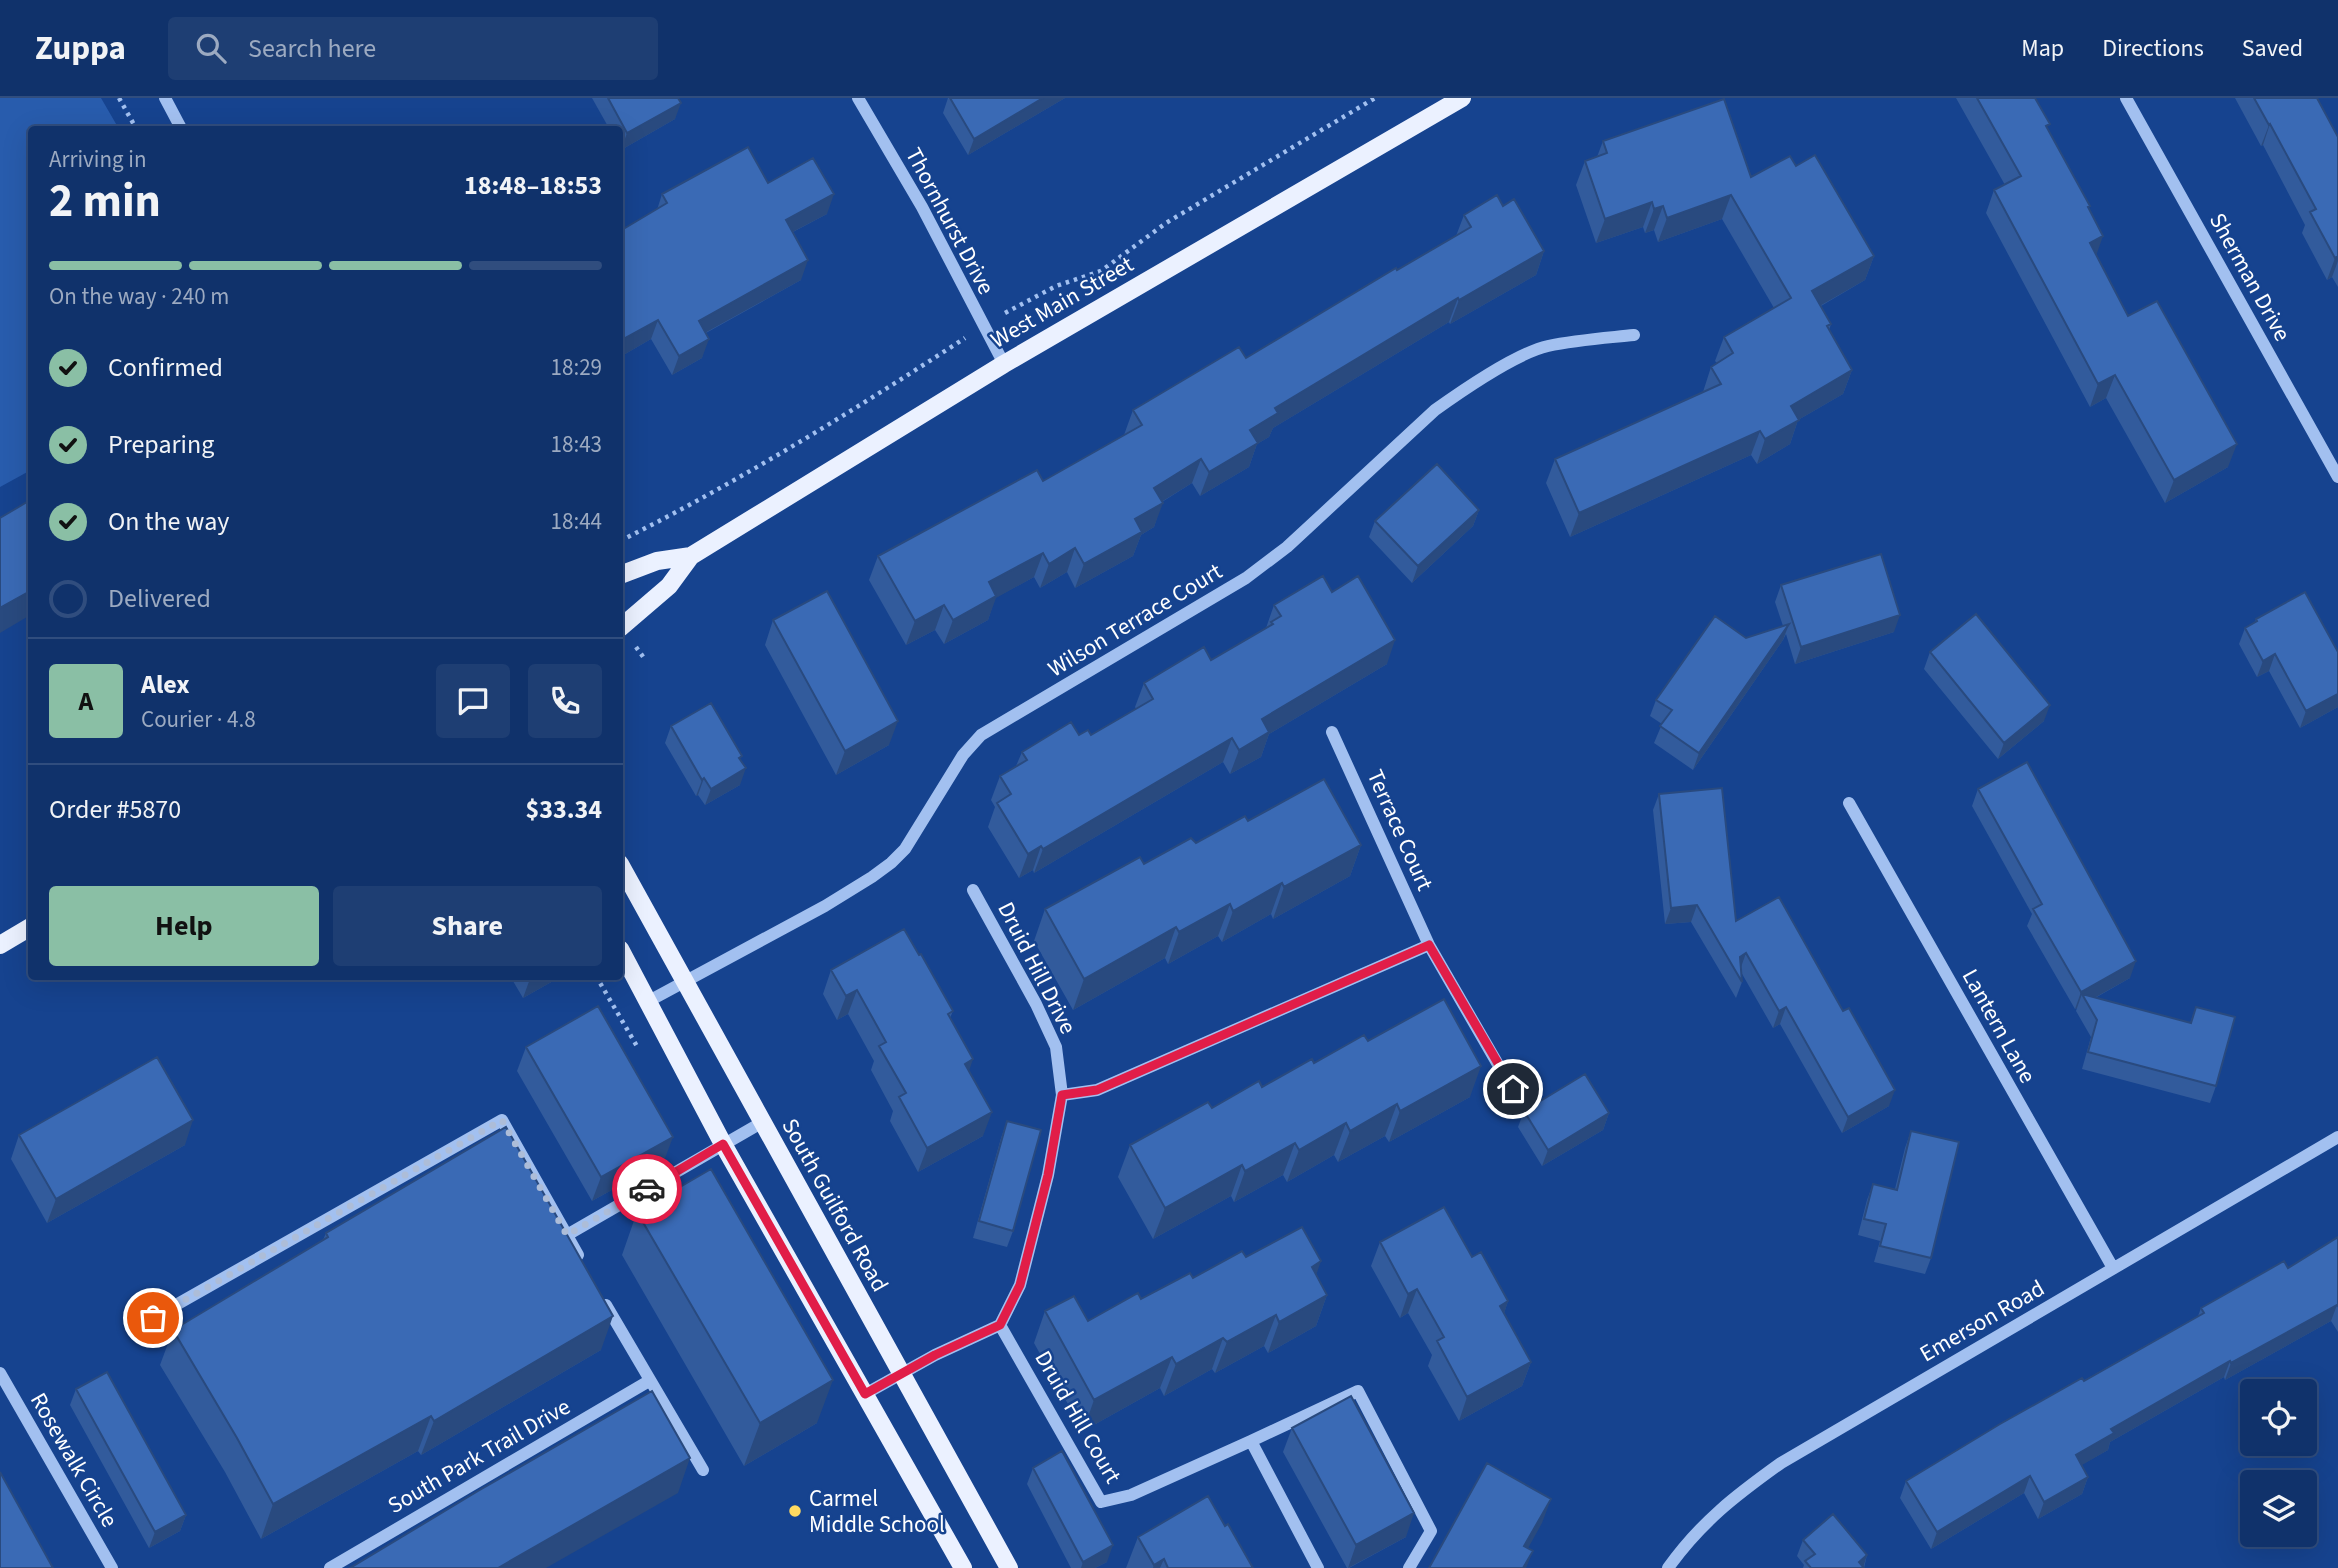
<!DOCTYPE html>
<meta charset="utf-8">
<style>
:root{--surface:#10326b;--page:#1e3e73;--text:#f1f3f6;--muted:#9caac1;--line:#304d7e;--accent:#8abfa5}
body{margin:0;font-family:"Source Sans 3",sans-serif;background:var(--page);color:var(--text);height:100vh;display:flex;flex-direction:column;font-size:26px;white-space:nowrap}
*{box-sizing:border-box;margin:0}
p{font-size:23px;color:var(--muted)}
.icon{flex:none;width:38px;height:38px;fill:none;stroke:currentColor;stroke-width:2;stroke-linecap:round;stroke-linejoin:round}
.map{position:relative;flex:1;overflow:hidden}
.side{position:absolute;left:28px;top:28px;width:595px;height:854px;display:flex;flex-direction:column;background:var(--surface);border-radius:7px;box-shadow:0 7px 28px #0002,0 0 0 2px var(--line)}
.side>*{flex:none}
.fabs{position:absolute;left:2240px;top:1281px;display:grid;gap:14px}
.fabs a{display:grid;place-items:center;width:77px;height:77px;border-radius:7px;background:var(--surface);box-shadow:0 7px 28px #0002,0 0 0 2px var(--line);font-size:35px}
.pin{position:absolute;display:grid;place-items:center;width:60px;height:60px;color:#fff;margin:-30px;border:4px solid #fff;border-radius:50%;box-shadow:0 2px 7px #0007}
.courier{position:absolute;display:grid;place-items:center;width:70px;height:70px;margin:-35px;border:5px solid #e11d48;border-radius:50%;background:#fff;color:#222;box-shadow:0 2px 9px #0007}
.headline em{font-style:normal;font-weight:700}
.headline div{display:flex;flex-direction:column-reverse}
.headline{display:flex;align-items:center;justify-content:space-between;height:119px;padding:0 21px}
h1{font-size:46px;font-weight:700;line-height:52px}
.bar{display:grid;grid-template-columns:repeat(4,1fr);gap:10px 7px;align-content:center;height:84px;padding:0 21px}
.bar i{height:9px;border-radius:5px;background:var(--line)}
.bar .on{background:var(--accent)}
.bar p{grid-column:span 4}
.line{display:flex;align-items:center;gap:18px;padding:0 21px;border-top:2px solid var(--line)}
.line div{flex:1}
.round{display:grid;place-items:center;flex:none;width:74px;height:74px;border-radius:7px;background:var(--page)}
ol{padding:0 21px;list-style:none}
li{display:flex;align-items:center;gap:21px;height:77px}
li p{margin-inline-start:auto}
li .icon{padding:7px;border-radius:50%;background:var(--accent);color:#111;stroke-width:4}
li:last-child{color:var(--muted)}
li i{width:38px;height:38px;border:4px solid var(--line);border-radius:50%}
.action{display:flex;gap:14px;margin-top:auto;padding:14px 21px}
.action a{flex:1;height:80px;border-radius:7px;background:var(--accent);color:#111;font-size:28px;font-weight:700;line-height:80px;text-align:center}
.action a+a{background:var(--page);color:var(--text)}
header{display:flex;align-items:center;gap:42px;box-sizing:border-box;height:98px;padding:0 35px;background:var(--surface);border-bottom:2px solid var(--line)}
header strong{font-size:33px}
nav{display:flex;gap:38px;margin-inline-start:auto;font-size:24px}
.search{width:490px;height:63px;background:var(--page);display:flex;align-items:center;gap:18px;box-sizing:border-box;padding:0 24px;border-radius:7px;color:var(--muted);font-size:26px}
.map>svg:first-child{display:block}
.green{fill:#285cad}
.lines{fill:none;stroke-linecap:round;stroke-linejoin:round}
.path{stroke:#a2c0f0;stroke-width:4.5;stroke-dasharray:3.5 5;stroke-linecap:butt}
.minor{stroke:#a2c0f0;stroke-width:12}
.major{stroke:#ebf1ff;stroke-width:18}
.wall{fill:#325b9c}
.shaded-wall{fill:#294a7f}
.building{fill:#3a6ab5;stroke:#294a7f;stroke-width:2}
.done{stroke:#adbdd8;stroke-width:7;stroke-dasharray:0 12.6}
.route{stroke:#e11d48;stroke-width:9}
.poi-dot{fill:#ffdb61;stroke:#16438f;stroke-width:2.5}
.labels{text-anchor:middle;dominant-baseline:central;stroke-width:5;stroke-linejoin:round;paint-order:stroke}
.street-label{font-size:23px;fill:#fff;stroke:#16438f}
.poi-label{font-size:23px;fill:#fff;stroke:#16438f;text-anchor:start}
</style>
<header>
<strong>Zuppa</strong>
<div class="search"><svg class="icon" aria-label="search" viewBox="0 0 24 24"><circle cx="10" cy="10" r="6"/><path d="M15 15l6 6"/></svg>Search here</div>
<nav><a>Map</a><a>Directions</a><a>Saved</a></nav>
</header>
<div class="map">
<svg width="2338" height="1470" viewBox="0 0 2338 1470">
<rect width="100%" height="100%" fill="#16438f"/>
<path class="green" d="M0,0H101L119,31L32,32L31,372L0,389Z"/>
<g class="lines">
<path class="path" d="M119,0L137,32
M1005,215L1056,188L1101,173L1166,125L1375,0
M620,443C740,383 853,313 965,240
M636,549L644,560
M596,878L638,950"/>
<path class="minor" d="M165,0L182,32
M858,0L922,109L1004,266
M2126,0L2338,379
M1332,634L1429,847L1526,1015
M1849,705L2113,1170
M647,904L825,808L872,779L891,765L905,751L963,657L981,637L1246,480L1287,449L1435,312C1463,292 1517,255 1548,248C1576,242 1606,240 1634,237
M1062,997L1097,992L1429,847
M567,1137L761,1025
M606,1207L703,1372
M153,1220L502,1022L578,1157
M1000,1227L1101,1404L1131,1397L1251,1343
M0,1275L112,1470
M865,1296L935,1257L1000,1227L1020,1187L1048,1077L1062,997L1056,949L1036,906L973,792
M330,1470L649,1283
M1318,1470L1251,1343L1358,1293L1431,1433L1409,1470
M1668,1470C1701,1424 1735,1398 1781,1365L2338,1039"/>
<path class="major" d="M620,477L657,463L691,458L1004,266L1462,0
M620,530L669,488L691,458
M620,766L1009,1470
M0,847L32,828
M620,851L723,1046L963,1470"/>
</g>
<path class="wall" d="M592,0H678L675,21L621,52L620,49V32H610Z
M948,0H1065L968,57L943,15Z
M1956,0H2035L2048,32L2089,111L2096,157L2128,218L2228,369L2165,405L2106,300L2090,309L1986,115L1994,92L2005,87Z
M2235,0H2317L2338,39V189L2332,179L2327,182L2302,135L2305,127L2263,47L2261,48Z
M1603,43L1751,79L1796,68L1874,158L1865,182L1821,208L1831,226L1829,232L1852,272L1843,296L1798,322L1790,346L1757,366L1751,357L1570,439L1546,385L1555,361L1703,294L1711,269L1717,265L1715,263L1724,239L1774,210L1722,121L1658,144L1654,132L1645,135L1643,129L1596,145L1576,87L1585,63L1597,59Z
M768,85L827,116L793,134L801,182L706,235L702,260L672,277L651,241L620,259V133L657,112L662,96Z
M1503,108L1544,153L1536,177L1450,226L1449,224L1273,330L1269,339L1257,346L1249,369L1200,398L1192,385L1162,404L1154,429L1141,437L1133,458L1075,490L1067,474L1040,490L1034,479L995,500L988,522L944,546L935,532L906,547L869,482L878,458L1043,383L1124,337L1133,312L1246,260L1456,138L1464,117Z
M1479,412L1473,428L1412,485L1369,439L1375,423Z
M1781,487L1894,534L1795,566L1786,536L1783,542L1693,672L1654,645L1662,626L1650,618L1656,602L1746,540L1783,528L1775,504Z
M1332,494L1387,566L1269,636L1261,659L1230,676L1223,664L1034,775L1033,772L1019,780L988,729L995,709L991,702L1000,678L1016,668L1022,654L1079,637H1091L1136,611L1135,609L1144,585L1211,562L1266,530L1274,507Z
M2256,521L2338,554V609L2300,630L2269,573L2257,579L2239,546L2245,530L2255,524Z
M773,522L889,647L836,677L765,547Z
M1930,554L2044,623L1998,661L1924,571Z
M671,628L741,662L740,687L705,707L698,697L696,698L665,645Z
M1978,691L2130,880L2095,900L2190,925L2196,909L2216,988L2210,1005L2082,971L2091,939L2076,913L2077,910L2075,911L2027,828L2032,816L1972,708Z
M1659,696L1736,823L1889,1008L1842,1035L1780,926L1773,930L1741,874L1742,884L1736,900L1691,824L1665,826L1653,712Z
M1248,723L1361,747L1350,778L1273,821L1271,816L1222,844L1218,838L1168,866L1165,860L1073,912L1034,843L1045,811L1144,766Z
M919,857L953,913L950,920L969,973L983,1038L918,1074L890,1023L893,1013L871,972L874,963L848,916L837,922L823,896L831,872Z
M510,878H562L523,900Z
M1368,943L1470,999L1389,1044L1385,1038L1338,1064L1334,1057L1287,1084L1283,1077L1234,1104L1231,1098L1153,1141L1118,1079L1130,1047L1314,965Z
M526,949L664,1063L592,1103L517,973Z
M1524,1013L1609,1015L1603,1032L1542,1068L1518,1029Z
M1007,1023L1013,1133L1007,1149L973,1140L1001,1040Z
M1911,1033L1931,1160L1925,1176L1874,1164L1880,1143L1858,1137L1867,1102L1873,1086L1895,1091L1905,1050Z
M19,1037L185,1047L47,1125L11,1061Z
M637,1114L817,1325L744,1368L622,1157Z
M326,1135L601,1252L421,1357L418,1353L261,1441L225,1374L160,1267L173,1232L323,1142Z
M2338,1139V1234L2331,1223L2225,1282L2224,1279L2110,1344L2108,1352L2081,1367L2088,1379L2082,1396L2038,1421L2024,1395L1931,1451L1900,1400L1906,1383L2198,1218L2201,1210L2288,1170Z
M1380,1144L1472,1159L1508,1203L1504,1215L1531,1264L1522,1288L1459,1323L1428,1268L1432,1257L1408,1215L1400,1220L1371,1168Z
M1246,1159L1316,1177L1327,1197L1316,1228L1268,1255L1264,1248L1215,1275L1212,1271L1164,1298L1160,1290L1083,1333L1034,1245L1045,1213L1088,1223Z
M76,1291L186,1417L180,1433L149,1450L70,1307Z
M1292,1330L1406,1439L1349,1470H1347L1283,1354Z
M1033,1370L1107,1464L1095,1470H1071L1027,1386Z
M1225,1428L1253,1470H1126L1138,1439Z
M1803,1442L1867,1457L1864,1470H1803L1804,1467L1797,1458Z"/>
<path class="shaded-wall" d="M1043,0H1065L968,57L974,41Z
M681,5L675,21L621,52L627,35Z
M2270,26L2263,47L2261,48L2269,27Z
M834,96L827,116L779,141L786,122Z
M1731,97L1722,121L1658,144L1667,120Z
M1652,104L1643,129L1596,145L1605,121Z
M1663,108L1654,132L1645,135L1654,111Z
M2103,138L2095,161L2090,145Z
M1544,153L1536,177L1450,226L1459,202Z
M1874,158L1865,182L1804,217L1812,193Z
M2338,158V163L2332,179L2327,182L2335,160Z
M808,162L801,182L692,242L699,223Z
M1458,200L1449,224L1273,330L1269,339L1257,346L1249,369L1200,398L1209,374L1250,332L1275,310Z
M658,222L651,241L620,259V243Z
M709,241L702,260L672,277L679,258Z
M1852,272L1843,296L1798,322L1790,346L1757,366L1765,341L1791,308Z
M2115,277L2106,300L2090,309L2098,286Z
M1760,333L1751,357L1570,439L1579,415Z
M2237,346L2228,369L2165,405L2174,382Z
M1201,361L1192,385L1145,414L1154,390Z
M1163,405L1154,429L1141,437L1133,458L1075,490L1084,466L1135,421Z
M1479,412L1473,428L1412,485L1418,468Z
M1075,450L1067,474L1040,490L1049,466Z
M1043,455L1034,479L996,500L988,522L944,546L953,522L989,484Z
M32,492V516L0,535V510Z
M944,507L935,532L906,547L915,523Z
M1900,517L1894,534L1795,566L1801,549Z
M1789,526L1783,542L1693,672L1699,655Z
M1395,542L1387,566L1269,636L1261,659L1230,676L1239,652L1262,621Z
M2275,556L2269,573L2257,579L2263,563Z
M2338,596V609L2300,630L2306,613Z
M2050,607L2044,623L1998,661L2004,645Z
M898,623L889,647L836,677L845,653Z
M1232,640L1223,664L1034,775L1043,751Z
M746,670L740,687L705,707L711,691Z
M704,680L698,697L696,698L702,682Z
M1361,747L1350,778L1273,821L1284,789Z
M1041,748L1033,772L1019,780L1028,756Z
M1282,785L1271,816L1222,844L1233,813Z
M1230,806L1218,838L1168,866L1179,834Z
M1697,807L1691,824L1665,826L1671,810Z
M1176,829L1165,860L1073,912L1084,881Z
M1746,855L1740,872V859Z
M2136,863L2130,880L2087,904L2082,896L2077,910L2075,911L2081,894Z
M531,878H562L523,900Z
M857,892L848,916L837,922L846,898Z
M1786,909L1780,926L1773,930L1779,913Z
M973,961L965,985V966Z
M1481,968L1470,999L1389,1044L1400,1013Z
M1895,992L1889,1008L1842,1035L1848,1019Z
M1397,1006L1385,1038L1338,1064L1350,1033Z
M992,1014L983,1038L918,1074L927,1050Z
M1609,1015L1603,1032L1542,1068L1548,1052Z
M193,1022L185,1047L47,1125L56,1101Z
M1346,1025L1334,1057L1287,1084L1299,1052Z
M673,1039L664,1063L592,1103L601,1079Z
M1295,1045L1283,1077L1234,1104L1245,1073Z
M1242,1067L1231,1098L1153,1141L1165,1110Z
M1321,1163L1310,1195L1312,1169Z
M1417,1191L1408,1215L1400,1220L1408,1196Z
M1327,1197L1316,1228L1268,1255L1279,1224Z
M1508,1203L1500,1228V1208Z
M2337,1207L2331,1223L2225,1282L2231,1265Z
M1276,1217L1264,1248L1215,1275L1227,1244Z
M613,1218L601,1252L421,1357L434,1323Z
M1223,1240L1212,1271L1164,1298L1176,1266Z
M1172,1259L1160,1290L1083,1333L1094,1302Z
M2230,1263L2224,1279L2110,1344L2108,1352L2070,1374L2076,1357L2111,1331Z
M1531,1264L1522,1288L1459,1323L1467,1299Z
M833,1282L817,1325L744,1368L760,1325Z
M431,1318L418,1353L261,1441L273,1406Z
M690,1360L678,1395L546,1470H498Z
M2030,1378L2024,1395L1931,1451L1937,1434Z
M2088,1379L2082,1396L2038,1421L2044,1404Z
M1551,1401L1542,1425L1517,1470L1524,1448Z
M1414,1415L1406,1439L1348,1470L1356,1447Z
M186,1417L180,1433L149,1450L155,1434Z
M1113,1447L1107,1464L1095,1470H1081L1083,1464Z
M1533,1453L1526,1470H1523Z
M1867,1457L1863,1470L1859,1464Z
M1164,1461L1160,1470H1153L1154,1467Z"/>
<path class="building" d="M608,0H678L681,5L627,35Z
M950,0H1043L974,41Z
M1977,0H2035L2050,26L2046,28L2090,108L2088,109L2103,138L2090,145L2128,218L2157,203L2237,346L2174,382L2115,277L2098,286L1994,92L2021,78Z
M2254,0H2317L2338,39V158L2335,160L2310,114L2316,111L2270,26L2269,27Z
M1724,1L1751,79L1790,58L1796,68L1815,57L1874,158L1812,193L1831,226L1827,228L1852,272L1791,308L1799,322L1765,341L1760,333L1579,415L1555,361L1721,286L1711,269L1733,255L1724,239L1791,200L1731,97L1667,120L1663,108L1654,111L1652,104L1605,121L1585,63L1607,55L1603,43Z
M748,49L768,85L813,60L834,96L786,122L808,162L699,223L709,241L679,258L658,222L620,243V133L667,105L662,96Z
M1497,97L1503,108L1514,101L1544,153L1459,202L1458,200L1275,310L1278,315L1250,332L1258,345L1209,374L1201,361L1154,390L1163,405L1135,421L1142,434L1084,466L1075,450L1049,466L1043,455L989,484L996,498L953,522L944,507L915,523L878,458L1037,372L1043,383L1142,327L1133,312L1239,249L1246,260L1396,170L1397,172L1471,129L1464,117Z
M1437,366L1479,412L1418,468L1375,423Z
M32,401V492L0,510V420Z
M1881,456L1900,517L1801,549L1781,487Z
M1323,478L1332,494L1358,478L1395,542L1262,621L1269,634L1239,652L1232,640L1043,751L1041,748L1028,756L997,705L1011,696L1000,678L1027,662L1022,654L1071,624L1079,637L1088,632L1091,637L1153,601L1144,585L1204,549L1211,562L1273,526L1271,524L1281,518L1274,507Z
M827,493L898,623L845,653L773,522Z
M2305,494L2338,554V596L2306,613L2275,556L2263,563L2245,530L2257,523L2256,521Z
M1976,516L2050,607L2004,645L1930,554Z
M1715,518L1746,540L1789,526L1699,655L1660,628L1672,612L1656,602Z
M711,605L742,658L739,660L746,670L711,691L704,680L702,682L671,628Z
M2027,664L2136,863L2081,894L2033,811L2042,806L1978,691Z
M1324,681L1361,747L1284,789L1282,785L1233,813L1230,806L1179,834L1176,829L1084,881L1045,811L1140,759L1144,766L1191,740L1196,745L1245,718L1248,723Z
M1722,690L1736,823L1779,799L1843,913L1849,910L1895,992L1848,1019L1786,909L1779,913L1746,855L1740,859L1742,884L1697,807L1671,810L1659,696Z
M904,831L919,857L921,856L953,913L948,916L973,961L965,966L992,1014L927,1050L899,999L906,995L879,948L886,944L857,892L846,898L831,872Z
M2082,896L2191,925L2196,909L2235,919L2216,988L2088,954L2097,922Z
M1444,901L1481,968L1400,1013L1397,1006L1350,1033L1346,1025L1299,1052L1295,1045L1245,1073L1242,1067L1165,1110L1130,1047L1208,1004L1212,1010L1259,983L1262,989L1312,961L1314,965L1364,937L1368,943Z
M598,908L673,1039L601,1079L526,949Z
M157,959L193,1022L56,1101L19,1037Z
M1585,976L1609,1015L1548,1052L1524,1013Z
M1007,1023L1041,1032L1013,1133L979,1123Z
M506,1029L613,1218L434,1323L431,1318L273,1406L237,1340L173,1232L328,1139L326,1135Z
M1911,1033L1959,1044L1931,1160L1880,1148L1886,1126L1864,1121L1873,1086L1897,1092Z
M711,1071L833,1282L760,1325L637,1114Z
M1444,1109L1472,1159L1481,1154L1508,1203L1500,1208L1531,1264L1467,1299L1437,1243L1444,1239L1417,1191L1408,1196L1380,1144Z
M1302,1129L1321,1163L1312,1169L1327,1197L1279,1224L1276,1217L1227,1244L1223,1240L1176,1266L1172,1259L1094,1302L1045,1213L1074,1198L1088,1223L1138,1195L1141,1201L1190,1175L1193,1180L1242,1153L1246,1159Z
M2338,1139V1208L2337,1207L2231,1265L2230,1263L2111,1331L2114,1335L2076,1357L2088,1379L2044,1404L2030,1378L1937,1434L1906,1383L2000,1326L2082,1280L2084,1283L2204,1215L2201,1210L2284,1163L2288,1170Z
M107,1274L186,1417L155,1434L76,1291Z
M652,1293L690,1360L498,1470H350L478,1393Z
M1351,1298L1414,1415L1356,1447L1292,1330Z
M1062,1353L1113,1447L1083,1464L1033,1370Z
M1487,1365L1551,1401L1524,1448L1533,1453L1523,1470H1429Z
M0,1374L53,1470H0Z
M1208,1398L1225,1428L1228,1426L1253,1470H1168L1164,1461L1154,1467L1138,1439Z
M1833,1416L1867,1457L1859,1464L1864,1470H1811L1805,1463L1815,1456L1803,1442Z"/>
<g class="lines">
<path class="done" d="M153,1220L502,1022L567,1137L647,1091"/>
<path class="route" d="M647,1091L723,1046L865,1296L935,1257L1000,1227L1020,1187L1048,1077L1062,997L1097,992L1429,847L1513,991"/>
</g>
<circle class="poi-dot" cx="795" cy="1413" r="7"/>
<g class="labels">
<g class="street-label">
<text transform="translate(950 123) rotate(62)">Thornhurst Drive</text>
<text transform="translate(2250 179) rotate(61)">Sherman Drive</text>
<text transform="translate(1062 204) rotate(-30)">West Main Street</text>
<text transform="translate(1135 522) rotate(-31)">Wilson Terrace Court</text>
<text transform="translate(1400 732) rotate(66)">Terrace Court</text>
<text transform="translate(1037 870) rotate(63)">Druid Hill Drive</text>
<text transform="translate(1999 928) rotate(61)">Lantern Lane</text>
<text transform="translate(835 1107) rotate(61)">South Guilford Road</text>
<text transform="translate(1982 1223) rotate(-30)">Emerson Road</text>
<text transform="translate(1078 1319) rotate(60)">Druid Hill Court</text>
<text transform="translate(479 1358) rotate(-30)">South Park Trail Drive</text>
<text transform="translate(74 1362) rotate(60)">Rosewalk Circle</text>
</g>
<g class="poi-label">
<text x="809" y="1400">Carmel<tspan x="809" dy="26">Middle School</tspan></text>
</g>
</g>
</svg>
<div class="fabs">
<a><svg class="icon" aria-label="locate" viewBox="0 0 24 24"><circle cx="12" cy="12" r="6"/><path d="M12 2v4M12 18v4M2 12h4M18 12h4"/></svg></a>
<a><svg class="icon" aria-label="layers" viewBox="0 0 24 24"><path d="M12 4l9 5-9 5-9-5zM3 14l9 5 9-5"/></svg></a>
</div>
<div class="pin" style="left:153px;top:1220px;background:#ea580c"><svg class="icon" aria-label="bag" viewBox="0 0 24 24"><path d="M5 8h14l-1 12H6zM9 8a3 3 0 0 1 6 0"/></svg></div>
<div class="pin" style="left:1513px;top:991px;background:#1f2937"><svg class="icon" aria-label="home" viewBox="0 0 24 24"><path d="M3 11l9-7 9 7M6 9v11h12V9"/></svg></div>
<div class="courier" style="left:647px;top:1091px"><svg class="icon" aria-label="car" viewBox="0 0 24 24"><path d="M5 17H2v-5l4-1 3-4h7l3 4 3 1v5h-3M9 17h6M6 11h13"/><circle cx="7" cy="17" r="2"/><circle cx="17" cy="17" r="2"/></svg></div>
<section class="side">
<div class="headline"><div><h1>2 min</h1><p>Arriving in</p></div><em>18:48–18:53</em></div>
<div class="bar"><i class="on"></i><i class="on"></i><i class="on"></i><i></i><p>On the way · 240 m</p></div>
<ol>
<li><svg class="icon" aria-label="check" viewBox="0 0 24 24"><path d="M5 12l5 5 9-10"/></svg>Confirmed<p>18:29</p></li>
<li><svg class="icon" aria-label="check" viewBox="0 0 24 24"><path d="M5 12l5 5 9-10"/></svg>Preparing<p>18:43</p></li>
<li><svg class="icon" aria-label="check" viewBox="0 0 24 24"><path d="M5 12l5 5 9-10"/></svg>On the way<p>18:44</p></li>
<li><i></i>Delivered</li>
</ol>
<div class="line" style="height:126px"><b class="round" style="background:var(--accent);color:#111">A</b><div><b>Alex</b><p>Courier · 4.8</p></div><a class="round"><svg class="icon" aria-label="chat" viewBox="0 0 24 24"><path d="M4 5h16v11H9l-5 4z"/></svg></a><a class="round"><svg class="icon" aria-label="phone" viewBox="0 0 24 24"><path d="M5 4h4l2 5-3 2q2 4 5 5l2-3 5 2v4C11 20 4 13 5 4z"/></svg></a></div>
<div class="line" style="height:91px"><div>Order #5870</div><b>$33.34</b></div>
<div class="action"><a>Help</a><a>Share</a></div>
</section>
</div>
